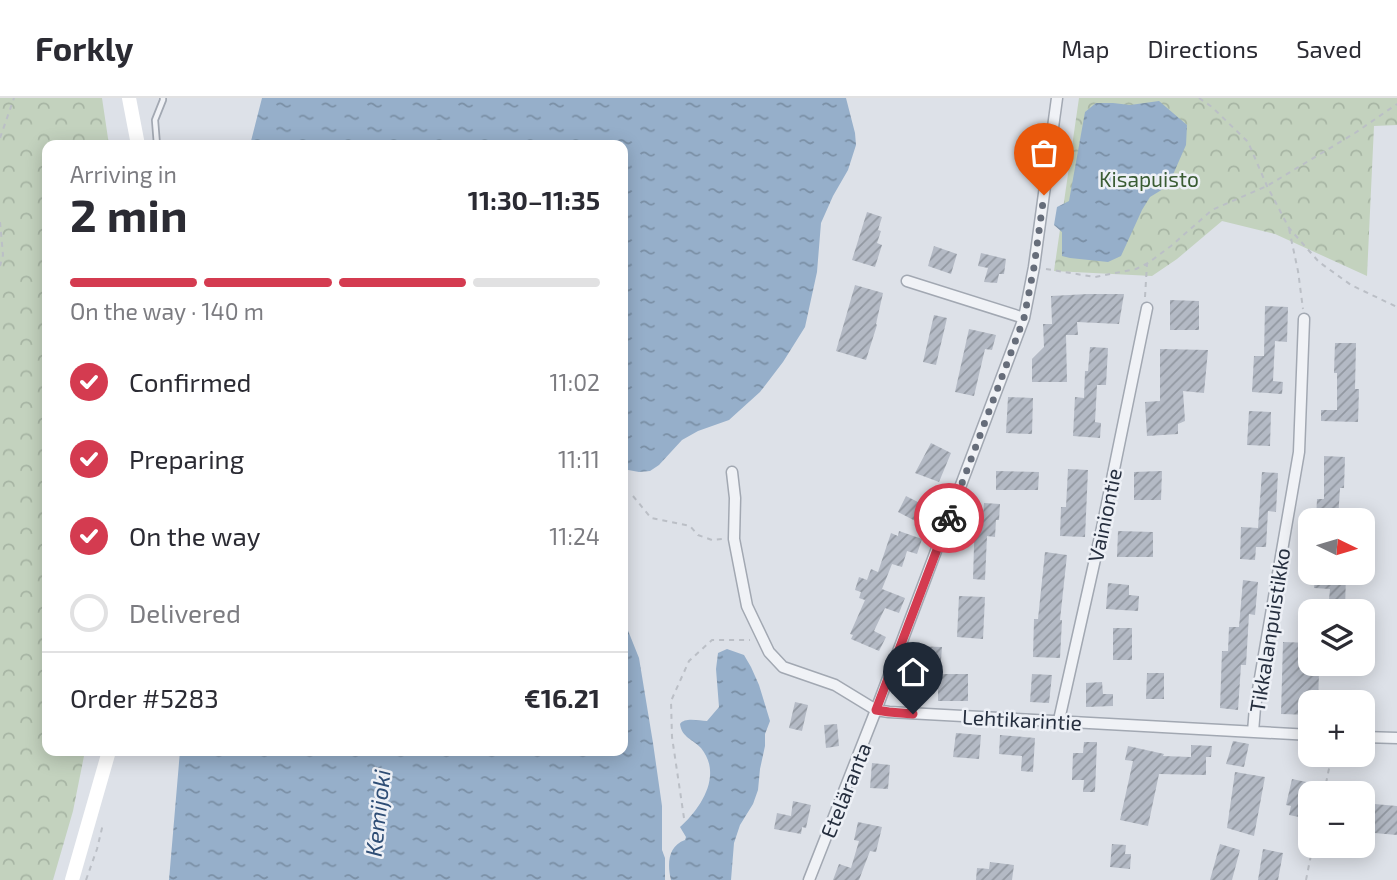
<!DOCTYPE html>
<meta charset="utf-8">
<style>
:root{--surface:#fff;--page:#f7f7f7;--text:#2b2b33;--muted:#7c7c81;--line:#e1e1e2;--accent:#d43b50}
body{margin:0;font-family:"Exo 2",sans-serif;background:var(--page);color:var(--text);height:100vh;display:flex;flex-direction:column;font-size:26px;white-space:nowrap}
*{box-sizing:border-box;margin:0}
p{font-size:23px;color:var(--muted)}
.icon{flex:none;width:38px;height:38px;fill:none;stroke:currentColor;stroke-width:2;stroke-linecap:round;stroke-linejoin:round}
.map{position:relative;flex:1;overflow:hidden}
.drawer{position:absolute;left:42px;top:42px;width:586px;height:616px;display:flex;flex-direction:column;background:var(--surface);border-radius:14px;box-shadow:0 4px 18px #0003}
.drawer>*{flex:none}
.needle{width:46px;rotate:95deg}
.buttons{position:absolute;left:1298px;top:410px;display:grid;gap:14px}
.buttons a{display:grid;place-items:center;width:77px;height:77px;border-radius:14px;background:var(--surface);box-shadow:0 4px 18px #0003;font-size:35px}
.pin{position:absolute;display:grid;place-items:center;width:60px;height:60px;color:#fff;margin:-72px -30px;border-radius:50% 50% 50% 0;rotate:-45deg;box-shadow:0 0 7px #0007}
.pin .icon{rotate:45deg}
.courier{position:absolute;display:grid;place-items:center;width:70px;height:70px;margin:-35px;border:5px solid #d43b50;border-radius:50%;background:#fff;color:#222;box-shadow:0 2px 9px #0007}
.head em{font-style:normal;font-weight:700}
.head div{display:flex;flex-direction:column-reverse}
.head{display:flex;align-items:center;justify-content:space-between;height:119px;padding:0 28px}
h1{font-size:46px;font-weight:700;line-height:52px}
.bar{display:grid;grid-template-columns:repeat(4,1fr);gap:10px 7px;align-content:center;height:84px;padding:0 28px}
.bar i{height:9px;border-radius:5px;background:var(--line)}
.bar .selected{background:var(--accent)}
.bar p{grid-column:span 4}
.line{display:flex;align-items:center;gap:18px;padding:0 28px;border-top:2px solid var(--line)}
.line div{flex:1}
ol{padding:0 28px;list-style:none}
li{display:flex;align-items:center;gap:21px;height:77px}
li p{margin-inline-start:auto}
li .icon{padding:7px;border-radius:50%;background:var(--accent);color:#fff;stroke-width:4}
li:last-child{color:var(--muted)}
li i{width:38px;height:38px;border:4px solid var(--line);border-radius:50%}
header{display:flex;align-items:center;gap:42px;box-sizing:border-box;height:98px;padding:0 35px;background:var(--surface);border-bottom:2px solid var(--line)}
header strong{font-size:33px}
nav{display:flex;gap:38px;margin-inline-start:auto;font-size:24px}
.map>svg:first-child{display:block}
.forest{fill:url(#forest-crowns)}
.water{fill:url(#water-ripples)}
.building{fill:url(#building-hatch)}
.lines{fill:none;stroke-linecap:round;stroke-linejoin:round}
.lane-casing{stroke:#a2a8b2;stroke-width:8}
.street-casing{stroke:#a2a8b2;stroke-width:13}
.path{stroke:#bbbfc6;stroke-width:2;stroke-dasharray:5 5;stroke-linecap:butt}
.lane{stroke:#f0f2f6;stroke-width:4.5}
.street{stroke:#f0f2f6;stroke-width:10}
.secondary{stroke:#fff;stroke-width:14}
.done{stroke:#666d7a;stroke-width:7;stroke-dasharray:0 12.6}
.route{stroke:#d43b50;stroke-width:9}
.labels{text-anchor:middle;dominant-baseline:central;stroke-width:5;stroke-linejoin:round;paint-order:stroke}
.park-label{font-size:21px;fill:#3a5c33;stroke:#edf0f6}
.street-label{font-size:21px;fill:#262f3f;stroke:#edf0f6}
.water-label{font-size:23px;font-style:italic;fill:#2e4d75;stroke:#edf0f6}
</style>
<header>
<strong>Forkly</strong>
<nav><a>Map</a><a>Directions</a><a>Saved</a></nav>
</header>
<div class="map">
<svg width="1397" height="782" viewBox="0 0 1397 782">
<defs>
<pattern id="forest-crowns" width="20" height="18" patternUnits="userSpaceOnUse" patternTransform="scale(1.75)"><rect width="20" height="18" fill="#c3d2be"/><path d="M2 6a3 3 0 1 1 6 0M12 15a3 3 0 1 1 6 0" fill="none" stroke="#a7b5a4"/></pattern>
<pattern id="water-ripples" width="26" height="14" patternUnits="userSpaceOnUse" patternTransform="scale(1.75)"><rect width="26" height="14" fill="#96afca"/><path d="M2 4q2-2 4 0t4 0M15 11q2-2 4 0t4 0" fill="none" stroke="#7a8fa5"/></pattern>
<pattern id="building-hatch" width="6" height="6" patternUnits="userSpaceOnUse" patternTransform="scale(1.75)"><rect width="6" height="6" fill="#b4bac5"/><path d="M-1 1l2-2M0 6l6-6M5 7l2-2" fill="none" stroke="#9298a1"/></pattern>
</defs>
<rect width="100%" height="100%" fill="#dde1e8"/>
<path class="forest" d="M0,0H102L109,47H47V653H85L73,713L53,782H0Z
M1079,0H1397V27L1374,28L1367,178L1275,136L1222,123L1177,161L1152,178L1054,173Z"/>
<path class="water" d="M262,0H846L855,35L856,47L848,72L833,98L821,125L817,174L805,229L783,264L760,294L729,322L698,333L682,342L659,367L650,373L639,374L623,371V47H250Z
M1159,3L1187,27L1186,47L1168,88L1150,99L1142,112L1121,158L1108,164L1070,160L1062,158V134L1054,127L1057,109L1069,103L1085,14L1096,5H1113L1130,7Z
M623,520L639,560L653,645L662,708V752L665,760V782H169L180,653H623Z
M727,551L744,557L751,569L759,587L770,623L765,636V648L760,671L758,692L753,706L740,727L734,745L731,782H671C667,766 668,748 685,742L686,739L680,729C701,710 723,677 701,650C693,641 682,640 680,626C685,619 699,623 707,623L719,609L716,571L718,555Z"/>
<path class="building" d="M867,114L882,119L878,132L881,133L877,145L882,147L875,169L852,162Z
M934,148L957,156L951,176L928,168Z
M981,155L1006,161L1004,176H999L997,185L984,184L988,170L978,168Z
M855,187L883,195L876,226L877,227L866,262L836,253Z
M1088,196H1124L1119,226L1077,224L1078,237H1066L1067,284H1032V261L1044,249L1043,226H1052L1051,198Z
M1170,202L1199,203V232H1170Z
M1265,208L1288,209L1287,244L1275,243L1273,283L1283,284L1282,296L1252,294L1254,258H1264Z
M934,217L947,220L936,267L923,264Z
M969,231L996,237L992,252L985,251L974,298L955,294Z
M1335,245H1356L1355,291H1359L1358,324L1321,323V312H1337V275H1334Z
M1090,249L1108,250L1106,287H1097L1095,324L1101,325L1100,340L1073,338L1075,299L1084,300L1085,273H1088Z
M1160,251L1208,252L1204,295L1183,293L1185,323L1178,326V336L1147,338L1145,304L1160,303Z
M1008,299L1033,300L1032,336L1006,335Z
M1249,313L1271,314L1270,348L1247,347Z
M931,345L951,355L939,384L915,375Z
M1324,358L1345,359L1344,390H1340L1338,422H1316L1317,401H1324Z
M1068,371L1088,372L1085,439L1060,438L1061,409H1066Z
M996,373L1039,374L1038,392H996Z
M1162,373L1161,402H1134V374Z
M1262,374L1278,375L1276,414L1268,413L1266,449H1256L1255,462L1240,461L1241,429L1258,430Z
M925,396L940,404L927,429L898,414L906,398L920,405Z
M984,405L1000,406L999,422H996L995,439L987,438L985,482L973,481L975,416H983Z
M899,433L922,441L917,456L907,453L902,469L892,466L882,491L905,500L899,515L885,510L874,533L886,539L879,553L851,541L853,537L850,536L865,502L859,500L861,494L855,492L859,479L867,482L871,471L878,474L891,435L898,438Z
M1118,433L1153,434V459H1117Z
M1045,454L1067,457L1060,522H1062L1060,560L1033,559L1034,521H1038Z
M1316,474H1346L1345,513H1328L1330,491L1314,490Z
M1243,482L1258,484L1255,517L1249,516L1246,567H1241L1238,612L1220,610L1222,553H1228L1229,529H1239Z
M1108,485L1129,487V497L1139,498L1138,513L1106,511Z
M959,498L985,499L983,541L957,539Z
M1113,530H1132V562H1113Z
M1283,544L1311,545V573L1319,574L1318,604H1311V617L1281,616Z
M912,548L942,549L941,562L912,561Z
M1147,575H1164V601H1146Z
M938,576H968V603H938Z
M1032,576L1052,577L1049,605L1030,604Z
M1102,584L1103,596H1113V608L1086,609V585Z
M795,604L808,607L802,633L789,630Z
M837,626L839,648L826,650L824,627Z
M956,635L981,637L979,661L953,659Z
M1000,637L1035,640L1033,674L1021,673L1022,658L999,656Z
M1233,643L1249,646L1244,669L1226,666Z
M1084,644H1097L1095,694H1083L1084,682H1072L1073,655H1083Z
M1191,647L1212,648L1211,659H1206V677L1159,676L1148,728L1120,722L1133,663L1125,662L1128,648L1164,656L1163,658L1191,659Z
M872,665L890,667L888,691L870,690Z
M1235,674L1265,679L1254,738L1227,730Z
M1292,681L1311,685L1304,720L1289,717L1291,708L1286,707Z
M793,703L811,707L806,730L802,729L801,736L774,731L777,715L791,718Z
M1363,705L1397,708V737L1363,734Z
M858,724L882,729L876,754L870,753L859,782H833L839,766L851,770L859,743L854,742Z
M1112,746L1126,747L1125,756H1131L1130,771L1110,769Z
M1220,746L1240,752L1232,782H1210Z
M1263,751L1283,755L1278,782H1258Z
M990,764L1014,767L1012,782H976L977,770L989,771Z"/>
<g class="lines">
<g class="lane-casing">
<path id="lane" d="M157,47L155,22L163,2V0"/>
</g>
<g class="street-casing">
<path id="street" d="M907,183L1024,220
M732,374L735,400L734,441L747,508L769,554L783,569L835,587L876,612L889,614L1311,637
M1059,622L1102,430L1147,210
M1253,634L1255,609L1299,354L1304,221
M1363,639L1397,640
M809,782L876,612L1024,220L1034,169L1057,0"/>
</g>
<path class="path" d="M1199,0L1212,9L1248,44L1267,88L1289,130L1319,164L1351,187L1397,209
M0,40L14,0
M0,124L3,157L0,168
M1289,131L1298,173L1303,211
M1046,171L1095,179L1136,171L1148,165L1171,148L1212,112L1267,88L1355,35L1397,6
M1145,199L1147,166
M633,398L651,420L690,428L698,437L712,442L722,441
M1324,695L1332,656
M684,720L672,639L671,603L689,563L712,542H750
M86,782L97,751L103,726
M1306,782L1313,747"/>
<use href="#lane" class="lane"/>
<use href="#street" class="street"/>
<path class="secondary" d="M129,0L138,47
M72,782L109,653"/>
</g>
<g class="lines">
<path class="done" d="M949,420L1024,220L1034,169L1044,97"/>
<path class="route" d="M913,616L889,614L876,612L949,420"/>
</g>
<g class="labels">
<g class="park-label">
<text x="1149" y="80">Kisapuisto</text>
</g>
<g class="street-label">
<text transform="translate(1104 417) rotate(-78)">Vainiontie</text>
<text transform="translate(1269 532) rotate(-81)">Tikkalanpuistikko</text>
<text transform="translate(1022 621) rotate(3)">Lehtikarintie</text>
<text transform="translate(845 692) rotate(-68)">Eteläranta</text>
</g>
<g class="water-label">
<text transform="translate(377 715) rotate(-84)">Kemijoki</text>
</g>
</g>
</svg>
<div class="buttons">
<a><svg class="needle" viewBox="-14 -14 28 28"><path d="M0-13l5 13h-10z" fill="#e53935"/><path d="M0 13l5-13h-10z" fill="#7c7c81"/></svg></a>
<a><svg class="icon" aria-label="layers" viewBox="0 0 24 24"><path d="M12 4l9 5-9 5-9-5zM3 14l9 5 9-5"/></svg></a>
<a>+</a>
<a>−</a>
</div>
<div class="pin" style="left:1044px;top:97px;background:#ea580c"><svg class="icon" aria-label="bag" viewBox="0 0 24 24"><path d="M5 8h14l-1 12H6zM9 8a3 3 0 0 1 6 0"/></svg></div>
<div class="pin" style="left:913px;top:616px;background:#1f2937"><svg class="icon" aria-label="home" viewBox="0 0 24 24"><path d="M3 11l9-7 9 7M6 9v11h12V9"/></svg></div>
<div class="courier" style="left:949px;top:420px"><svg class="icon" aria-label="bike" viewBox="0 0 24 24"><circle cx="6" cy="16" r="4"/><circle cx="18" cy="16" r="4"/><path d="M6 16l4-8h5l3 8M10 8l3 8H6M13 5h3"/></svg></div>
<section class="drawer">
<div class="head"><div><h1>2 min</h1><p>Arriving in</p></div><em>11:30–11:35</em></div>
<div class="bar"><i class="selected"></i><i class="selected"></i><i class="selected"></i><i></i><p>On the way · 140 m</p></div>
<ol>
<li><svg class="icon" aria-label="check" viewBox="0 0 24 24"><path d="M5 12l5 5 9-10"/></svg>Confirmed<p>11:02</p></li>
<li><svg class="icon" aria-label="check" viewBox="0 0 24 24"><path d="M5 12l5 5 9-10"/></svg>Preparing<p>11:11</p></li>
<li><svg class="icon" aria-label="check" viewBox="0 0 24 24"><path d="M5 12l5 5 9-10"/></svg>On the way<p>11:24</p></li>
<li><i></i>Delivered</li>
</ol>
<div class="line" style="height:91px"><div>Order #5283</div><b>€16.21</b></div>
</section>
</div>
